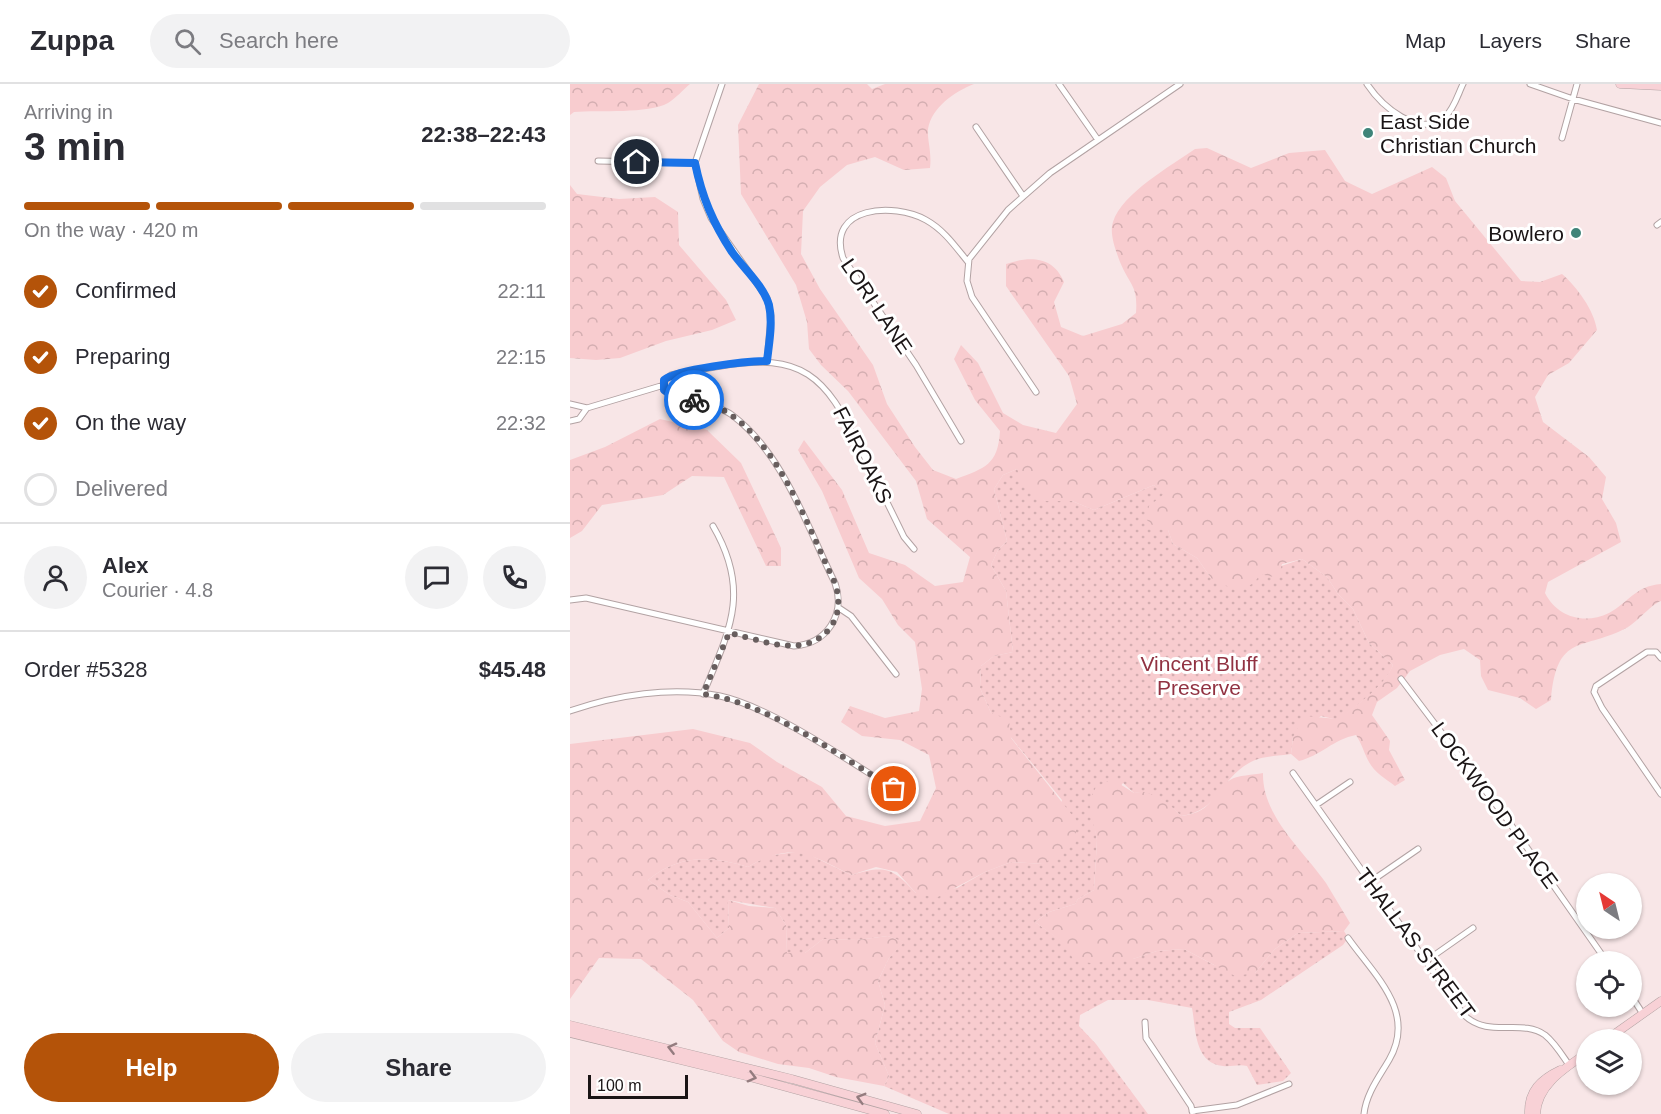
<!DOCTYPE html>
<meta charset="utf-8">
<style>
:root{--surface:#fff;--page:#f2f2f3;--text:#2b2b33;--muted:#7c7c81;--line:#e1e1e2;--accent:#b45309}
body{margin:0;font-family:Helvetica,sans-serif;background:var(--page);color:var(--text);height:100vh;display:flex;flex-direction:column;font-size:22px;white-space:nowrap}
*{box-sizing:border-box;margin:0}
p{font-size:20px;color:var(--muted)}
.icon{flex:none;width:33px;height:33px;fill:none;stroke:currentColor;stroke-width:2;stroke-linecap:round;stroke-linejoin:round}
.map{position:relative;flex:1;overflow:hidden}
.side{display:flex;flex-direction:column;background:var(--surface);width:570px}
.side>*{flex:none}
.needle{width:39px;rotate:325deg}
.tools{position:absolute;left:1006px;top:789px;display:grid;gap:12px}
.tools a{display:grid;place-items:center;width:66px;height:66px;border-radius:50%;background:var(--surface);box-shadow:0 2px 4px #0004;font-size:30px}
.scale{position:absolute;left:18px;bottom:15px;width:100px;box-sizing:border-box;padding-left:6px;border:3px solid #1a1415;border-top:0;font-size:16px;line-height:21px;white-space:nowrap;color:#1a1415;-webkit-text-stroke:4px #fff;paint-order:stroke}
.pin{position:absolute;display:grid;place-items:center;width:51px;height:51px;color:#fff;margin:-26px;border:3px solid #fff;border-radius:50%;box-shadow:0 2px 6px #0007}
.courier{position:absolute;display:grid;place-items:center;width:60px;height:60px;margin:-30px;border:4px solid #1a73e8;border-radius:50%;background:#fff;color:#222;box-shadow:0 2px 8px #0007}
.headline em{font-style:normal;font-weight:700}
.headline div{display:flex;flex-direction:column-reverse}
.headline{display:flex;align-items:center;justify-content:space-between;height:102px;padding:0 24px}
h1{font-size:39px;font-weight:700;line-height:45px}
.bar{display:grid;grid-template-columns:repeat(4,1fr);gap:9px 6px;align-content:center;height:72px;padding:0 24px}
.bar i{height:8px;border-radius:4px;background:var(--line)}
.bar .current{background:var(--accent)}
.bar p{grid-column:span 4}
.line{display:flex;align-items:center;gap:15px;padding:0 24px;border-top:2px solid var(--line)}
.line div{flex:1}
.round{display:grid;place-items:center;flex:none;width:63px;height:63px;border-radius:32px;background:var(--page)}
ol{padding:0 24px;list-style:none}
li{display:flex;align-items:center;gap:18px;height:66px}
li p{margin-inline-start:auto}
li .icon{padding:6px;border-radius:50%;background:var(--accent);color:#fff;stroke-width:4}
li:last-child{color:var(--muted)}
li i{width:33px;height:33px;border:3px solid var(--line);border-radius:50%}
.button{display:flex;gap:12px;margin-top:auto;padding:12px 24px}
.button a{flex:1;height:69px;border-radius:36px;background:var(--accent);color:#fff;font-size:24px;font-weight:700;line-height:69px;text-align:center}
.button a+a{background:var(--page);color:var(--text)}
header{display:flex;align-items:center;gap:36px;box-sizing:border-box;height:84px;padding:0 30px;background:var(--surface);border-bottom:2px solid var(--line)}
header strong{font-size:28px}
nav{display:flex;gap:33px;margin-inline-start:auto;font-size:21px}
.search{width:420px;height:54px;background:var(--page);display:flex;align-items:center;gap:15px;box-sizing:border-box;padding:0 21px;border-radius:33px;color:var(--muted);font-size:22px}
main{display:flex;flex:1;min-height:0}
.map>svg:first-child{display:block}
.green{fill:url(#green-dots)}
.forest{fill:url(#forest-crowns)}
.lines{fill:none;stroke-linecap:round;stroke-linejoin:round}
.street-casing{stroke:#b2a2a3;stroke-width:7}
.secondary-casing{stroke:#b2a2a3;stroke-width:9}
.street{stroke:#fff;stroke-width:5}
.secondary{stroke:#f8d1d6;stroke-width:8}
.oneway{stroke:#947c7f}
.done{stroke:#685e5e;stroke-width:6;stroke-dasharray:0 10.8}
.route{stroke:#1a73e8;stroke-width:8}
.poi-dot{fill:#3f8479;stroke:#fff;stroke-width:2}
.labels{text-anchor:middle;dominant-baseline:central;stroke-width:6;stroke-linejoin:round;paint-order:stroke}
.poi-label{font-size:21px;fill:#1a1415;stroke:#fff;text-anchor:start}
.street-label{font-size:21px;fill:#1a1415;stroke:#fff}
.park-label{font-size:21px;fill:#913242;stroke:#fff}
</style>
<header>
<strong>Zuppa</strong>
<div class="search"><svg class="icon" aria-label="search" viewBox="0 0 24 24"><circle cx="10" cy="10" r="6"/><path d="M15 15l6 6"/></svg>Search here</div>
<nav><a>Map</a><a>Layers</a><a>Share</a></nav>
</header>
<main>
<section class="side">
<div class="headline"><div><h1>3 min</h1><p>Arriving in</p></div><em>22:38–22:43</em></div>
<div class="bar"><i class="current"></i><i class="current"></i><i class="current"></i><i></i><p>On the way · 420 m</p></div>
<ol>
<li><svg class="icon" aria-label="check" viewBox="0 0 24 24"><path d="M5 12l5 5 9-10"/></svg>Confirmed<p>22:11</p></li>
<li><svg class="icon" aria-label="check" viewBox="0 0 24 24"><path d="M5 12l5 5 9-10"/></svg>Preparing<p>22:15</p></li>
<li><svg class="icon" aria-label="check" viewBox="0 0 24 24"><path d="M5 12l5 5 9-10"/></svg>On the way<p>22:32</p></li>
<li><i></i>Delivered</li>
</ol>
<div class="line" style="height:108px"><a class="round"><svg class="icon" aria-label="person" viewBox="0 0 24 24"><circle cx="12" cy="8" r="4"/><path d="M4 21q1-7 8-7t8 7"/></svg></a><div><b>Alex</b><p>Courier · 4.8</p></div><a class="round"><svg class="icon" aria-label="chat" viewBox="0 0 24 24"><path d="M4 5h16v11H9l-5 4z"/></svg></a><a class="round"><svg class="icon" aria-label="phone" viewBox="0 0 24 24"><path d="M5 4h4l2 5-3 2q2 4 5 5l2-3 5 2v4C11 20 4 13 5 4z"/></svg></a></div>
<div class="line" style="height:78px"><div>Order #5328</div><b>$45.48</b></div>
<div class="button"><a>Help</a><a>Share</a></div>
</section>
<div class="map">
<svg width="1091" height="1030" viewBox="0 0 1091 1030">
<defs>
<pattern id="green-dots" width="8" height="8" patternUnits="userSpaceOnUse" patternTransform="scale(1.5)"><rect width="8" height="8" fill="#f8cccf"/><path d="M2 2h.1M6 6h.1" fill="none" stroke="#d4aeb1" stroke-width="1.8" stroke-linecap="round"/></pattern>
<pattern id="forest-crowns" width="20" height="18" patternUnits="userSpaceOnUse" patternTransform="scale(1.5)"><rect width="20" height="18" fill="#f8cccf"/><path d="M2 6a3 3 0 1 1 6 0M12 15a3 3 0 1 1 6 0" fill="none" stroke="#d4aeb1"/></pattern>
</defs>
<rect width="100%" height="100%" fill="#f8e6e7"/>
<path class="green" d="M447,385L475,417H502L524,426L584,401L595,410L598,446L603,460L627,474L641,494L690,489L732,475L757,493L768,510L783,525L799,559L823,581C815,603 787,621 768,636L751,632L723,653L721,670C708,672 690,672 679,679C649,696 649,727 611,732C598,719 583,707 564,709L553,699L524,738L527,756L524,806L508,815L505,820L479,828L465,838L496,860L563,875L587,867L614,865L644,881L685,889L705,865L728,849L774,847L778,854L773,861L691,916L659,928V940L665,944H690L721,989L713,997L687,1001L677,982C669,980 661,983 653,982C624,979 626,945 622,924L578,916H538L510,931L509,942L526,960L578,1030H379L314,1002L319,992L305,959L315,921L308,897L319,874L333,858L318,852L287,856L253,855L235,869H217L216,841L205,824L158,816L159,844L147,854L118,818L100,811L78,796C110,770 141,772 178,783L197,772L232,767L281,791C315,781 322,783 346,809L387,804L415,788L441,778L473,780L492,716L421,629L410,604L411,582L424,572L443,568L436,507L421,481L428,466L437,457L424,405L433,391Z"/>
<path class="forest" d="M0,0H120C113,6 106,14 98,19C78,30 30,26 4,28L0,31Z
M189,0H297L302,5L315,0H404C384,8 362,23 358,45C357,56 362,68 360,84L334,86L305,73L277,81L250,103L233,127L231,170L250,205L303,281L317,320L345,363L363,386L386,395C415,384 428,381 430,347L405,316L384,275L391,261L408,279L433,329L453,341L486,349L507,320L499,292L436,202V180C460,172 483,172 494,198L484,218L491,243L513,252L552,240L566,229C568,201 560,202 550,178C546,167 539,150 543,138C552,109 601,82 625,65L637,64L681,84L719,69L755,66L775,97L802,110L862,83L876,94L885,117L951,197L970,198L992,190C1007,203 1024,226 1027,246L999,279L978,291L965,313L973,338L1019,373L1036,393L1032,415L1046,439L1051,458L978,498L975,509C987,533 1014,541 1039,529C1058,519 1065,502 1091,500V517C1083,519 1068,537 1058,543C1013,568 987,547 981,616L966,625L950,614L918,606L911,592L910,576L894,565L870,571L840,587L827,604L807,618L802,631L820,657L819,666L835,696L825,702C816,695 804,688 799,678C794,669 792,660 786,651C764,655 750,672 729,677L721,670L723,653L734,632L768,635C787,621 814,603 823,581L799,559L783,525L768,510L757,493L732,475L712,480L708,494L690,490L685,498L669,508L641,494L627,474L603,460L598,446L586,445L576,435L579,422L594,410L584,401L524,426L502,417H475L454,403L447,385L433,391L424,405L437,457L428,466L421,481L436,507L443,568L424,572L411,582L410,604L421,629L439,636L441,654L506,736V758L473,780L441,778L415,788L366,814L346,809L327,788L306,783L281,791C239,770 223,757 178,783C141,772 110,770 78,796L100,811L118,818L147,854L159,844L158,816L179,822L205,824L216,841L217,869H235L253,855L287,856L318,852L334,858L319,874L308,897L315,921L305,959L319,992L314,1002L266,993L239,984L208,980L169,968L153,957L123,916L71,875L29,874L0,915V660L123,645L180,659L207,678L252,703L276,732L315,742L350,737L366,704L359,671L330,656L292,652L271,638L280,622L315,634L349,627L352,605L345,558L328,541L312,515L289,494L252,407L228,366L234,356L272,406L299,469L335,481L365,502L393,498L400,473L357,435L346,397L278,307L251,281L239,265L237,238L226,201L171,110L168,41Z
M0,101L7,110L49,115L85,113L108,128L109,161L156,216L166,236L142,246L96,257L50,274L26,276L0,274Z
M90,335L137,346L171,379L211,464V482H196L154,393L122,392L93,411L32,421L12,447L0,454V376L35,363Z
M693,689C692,732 732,765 756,799C764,812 772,826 780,839L774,847L728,849L705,865L685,889L665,892L614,865L587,867L563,875L521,879L504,877L495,860L465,838L479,828L505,820L508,815L524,806L527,756L519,717L526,703L542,695L564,709L574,708L586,712L599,720L611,732C648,727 638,709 660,696C668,691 683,691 693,689Z"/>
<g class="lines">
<g class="street-casing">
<path id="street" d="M152,0L125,79L133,115L141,134L197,214L201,232L197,277
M489,0L528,56
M797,0C811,21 848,55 875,33C884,25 888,10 893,0
M960,0L1003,15L1091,39
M406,43L453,112
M992,54L1007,0
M28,77L125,79
M1087,141L1091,138
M466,308L402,213L397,197L399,175L438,126L480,89L610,0
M0,320L17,324L9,335L0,337
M17,324L94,301
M391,357L346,281L273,174C256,122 324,118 356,136C374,146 385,162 398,178
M0,516L16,514L224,562C257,560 276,530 265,499C237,443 214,370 162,331C143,317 104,317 94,306V296L101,291C117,287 135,285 151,282C232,268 256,292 289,362C304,392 319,422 334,453L344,465
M269,524L281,532L326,590
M1091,574L1086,568H1077L1026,602L1024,608L1032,624L1091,710
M831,595L939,738L1037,878
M133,610C160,546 181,507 143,442
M0,627C46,611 102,602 150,612C201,623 279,677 324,705
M723,689L894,931C919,955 951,934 975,951C985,959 992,971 999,981
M746,721L780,698
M800,798L848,765
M778,854C805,892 847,928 819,976C809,993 796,1010 794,1030
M856,877L903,844
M1062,913L1073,930
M575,938L576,954L621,1022L623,1030
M622,1027L667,1021L719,1000"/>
</g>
<g class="secondary-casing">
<path id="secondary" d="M1050,0L1091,2
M0,941L222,995L347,1030
M0,949L176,992L315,1030
M1036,956L1091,917
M959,1030C958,1007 971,995 990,986
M966,1030C967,1001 995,984 1017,969"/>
</g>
<use href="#street" class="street"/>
<use href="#secondary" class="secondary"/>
</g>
<defs><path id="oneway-chevron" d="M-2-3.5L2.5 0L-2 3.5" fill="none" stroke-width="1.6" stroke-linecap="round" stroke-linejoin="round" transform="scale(1.5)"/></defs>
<g class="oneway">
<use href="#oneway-chevron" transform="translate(102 964) rotate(-166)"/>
<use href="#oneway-chevron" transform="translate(182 993) rotate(15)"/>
<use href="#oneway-chevron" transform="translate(291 1014) rotate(-164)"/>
</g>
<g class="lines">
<path class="done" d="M124,316C199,327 236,440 265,499C270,515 270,530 260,544C235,576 192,556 159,549L133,610C196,618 270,672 324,705"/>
<path class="route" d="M67,78L125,79C132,113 143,139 162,168C174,185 193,201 199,221C203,239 199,259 197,277C178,277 107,285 94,296V306L104,313L124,316"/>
</g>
<g class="poi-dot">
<circle cx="798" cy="49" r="6"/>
<circle cx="1006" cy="149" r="6"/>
</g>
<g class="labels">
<g class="poi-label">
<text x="810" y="37">East Side<tspan x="810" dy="24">Christian Church</tspan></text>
<text x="994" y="149" text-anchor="end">Bowlero</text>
</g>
<g class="street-label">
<text transform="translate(307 222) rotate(56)">LORI LANE</text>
<text transform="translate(293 371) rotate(63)">FAIROAKS</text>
<text transform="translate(925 721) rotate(54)">LOCKWOOD PLACE</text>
<text transform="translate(846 859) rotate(53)">THALLAS STREET</text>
</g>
<g class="park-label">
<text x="629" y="579">Vincent Bluff<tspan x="629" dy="24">Preserve</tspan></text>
</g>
</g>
</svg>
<div class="tools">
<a><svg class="needle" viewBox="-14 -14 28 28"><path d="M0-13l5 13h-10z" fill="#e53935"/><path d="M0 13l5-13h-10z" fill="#7c7c81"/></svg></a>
<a><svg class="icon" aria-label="locate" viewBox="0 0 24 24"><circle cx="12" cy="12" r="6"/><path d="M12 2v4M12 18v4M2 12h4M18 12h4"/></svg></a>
<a><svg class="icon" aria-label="layers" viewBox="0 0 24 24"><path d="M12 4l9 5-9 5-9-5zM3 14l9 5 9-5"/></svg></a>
</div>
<div class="scale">100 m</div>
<div class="pin" style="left:324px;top:705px;background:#ea580c"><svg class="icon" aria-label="bag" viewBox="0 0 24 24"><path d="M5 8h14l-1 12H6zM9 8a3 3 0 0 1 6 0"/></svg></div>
<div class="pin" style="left:67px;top:78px;background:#1f2937"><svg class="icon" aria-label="home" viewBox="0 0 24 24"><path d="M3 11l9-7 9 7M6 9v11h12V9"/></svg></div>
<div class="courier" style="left:124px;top:316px"><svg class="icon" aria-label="bike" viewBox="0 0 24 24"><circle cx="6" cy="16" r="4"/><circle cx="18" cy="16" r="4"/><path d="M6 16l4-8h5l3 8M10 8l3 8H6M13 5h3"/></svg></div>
</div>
</main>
